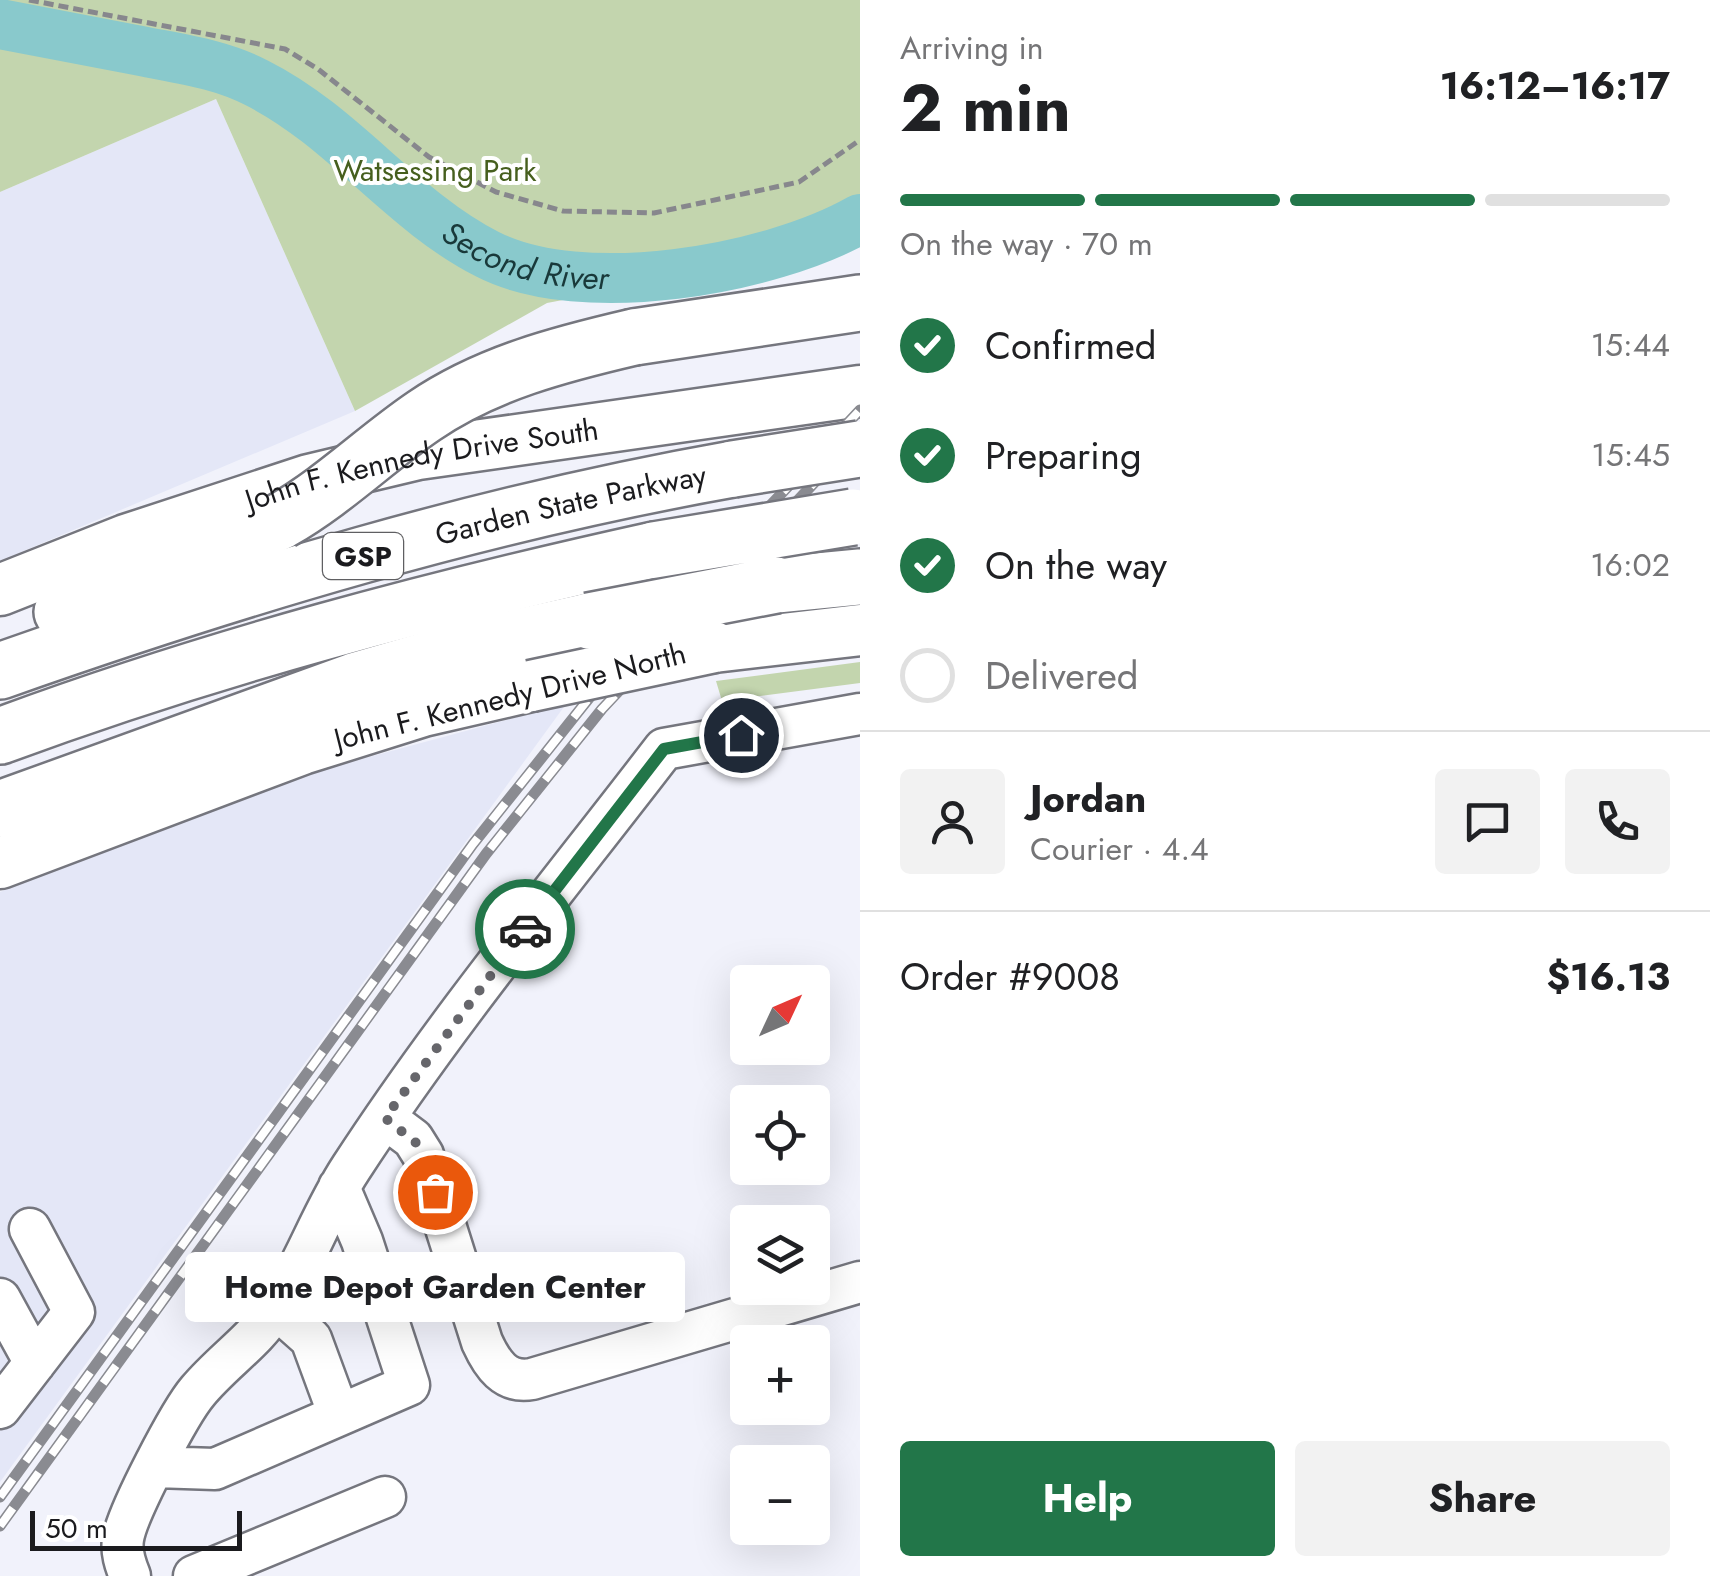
<!DOCTYPE html>
<meta charset="utf-8">
<style>
:root{--surface:#fff;--page:#f2f2f2;--text:#202124;--muted:#757577;--line:#e0e0e0;--accent:#227649}
body{margin:0;font-family:Jost,sans-serif;background:var(--page);color:var(--text);height:100vh;display:flex;flex-direction:column;font-size:38px;white-space:nowrap}
*{box-sizing:border-box;margin:0}
p{font-size:32px;color:var(--muted)}
.icon{flex:none;width:55px;height:55px;fill:none;stroke:currentColor;stroke-width:2;stroke-linecap:round;stroke-linejoin:round}
.map{position:relative;flex:1;overflow:hidden}
.drawer{display:flex;flex-direction:column;background:var(--surface);width:850px}
.drawer>*{flex:none}
.needle{width:65px;rotate:46deg}
.tools{position:absolute;left:730px;top:965px;display:grid;gap:20px}
.tools a{display:grid;place-items:center;width:100px;height:100px;border-radius:10px;background:var(--surface);box-shadow:0 10px 40px #0002;font-size:50px}
.scale{position:absolute;left:30px;bottom:25px;width:212px;box-sizing:border-box;padding-left:10px;border:5px solid #1b1b1e;border-top:0;font-size:28px;line-height:35px;white-space:nowrap;color:#1b1b1e;-webkit-text-stroke:8px #fff;paint-order:stroke}
.pin{position:absolute;display:grid;place-items:center;width:85px;height:85px;color:#fff;margin:-42px;border:5px solid #fff;border-radius:50%;box-shadow:0 2px 10px #0007}
.courier{position:absolute;display:grid;place-items:center;width:100px;height:100px;margin:-50px;border:8px solid #227649;border-radius:50%;background:#fff;color:#222;box-shadow:0 2px 12px #0007}
.bubble{position:absolute;height:70px;border-radius:10px;background:var(--surface);box-shadow:0 10px 40px #0002;font-size:32px;font-weight:700;line-height:70px;text-align:center}
.head em{font-style:normal;font-weight:700}
.head div{display:flex;flex-direction:column-reverse}
.head{display:flex;align-items:center;justify-content:space-between;height:170px;padding:0 40px}
h1{font-size:65px;font-weight:700;line-height:75px}
.bar{display:grid;grid-template-columns:repeat(4,1fr);gap:15px 10px;align-content:center;height:120px;padding:0 40px}
.bar i{height:12px;border-radius:8px;background:var(--line)}
.bar .selected{background:var(--accent)}
.bar p{grid-column:span 4}
.line{display:flex;align-items:center;gap:25px;padding:0 40px;border-top:2px solid var(--line)}
.line div{flex:1}
.round{display:grid;place-items:center;flex:none;width:105px;height:105px;border-radius:10px;background:var(--page)}
ol{padding:0 40px;list-style:none}
li{display:flex;align-items:center;gap:30px;height:110px}
li p{margin-inline-start:auto}
li .icon{padding:10px;border-radius:50%;background:var(--accent);color:#fff;stroke-width:4}
li:last-child{color:var(--muted)}
li i{width:55px;height:55px;border:5px solid var(--line);border-radius:50%}
.primary-button{display:flex;gap:20px;margin-top:auto;padding:20px 40px}
.primary-button a{flex:1;height:115px;border-radius:10px;background:var(--accent);color:#fff;font-size:40px;font-weight:700;line-height:115px;text-align:center}
.primary-button a+a{background:var(--page);color:var(--text)}
main{display:flex;flex:1;min-height:0}
.map>svg:first-child{display:block}
.built{fill:#e4e7f7}
.green{fill:#c3d5ae}
.lines{fill:none;stroke-linecap:round;stroke-linejoin:round}
.river{stroke:#89c9cc;stroke-width:50}
.minor-casing{stroke:#75767e;stroke-width:45}
.major-casing{stroke:#75767e;stroke-width:55}
.highway-casing{stroke:#75767e;stroke-width:60}
.path{stroke:#87878d;stroke-width:5;stroke-dasharray:10 5;stroke-linecap:butt}
.minor{stroke:#fff;stroke-width:40}
.major{stroke:#fff;stroke-width:50}
.highway{stroke:#fff;stroke-width:55}
.rail-casing{stroke:#8a8b91;stroke-width:11}
.rail{stroke:#fff;stroke-width:8;stroke-dasharray:22;stroke-linecap:butt}
.major-bridge-casing{stroke:#75767e;stroke-width:55;stroke-linecap:butt}
.highway-bridge-casing{stroke:#75767e;stroke-width:60;stroke-linecap:butt}
.major-bridge{stroke:#fff;stroke-width:50}
.highway-bridge{stroke:#fff;stroke-width:55}
.done{stroke:#66666b;stroke-width:10;stroke-dasharray:0 18}
.route{stroke:#227649;stroke-width:12}
.labels{text-anchor:middle;dominant-baseline:central;stroke-width:8;stroke-linejoin:round;paint-order:stroke}
.shield{fill:#fff;stroke:#5f5f62;stroke-width:2.5}
.shield-label{font-size:28px;font-weight:bold;fill:#1b1b1e}
.park-label{font-size:30px;fill:#465f1e;stroke:#fff}
.street-label{font-size:30px;fill:#1b1b1e;stroke:#fff}
.water-label{font-size:32px;font-style:italic;fill:#19393a;stroke:#fff}
</style>
<main>
<div class="map">
<svg width="860" height="1576" viewBox="0 0 860 1576">
<rect width="100%" height="100%" fill="#f1f2fb"/>
<path class="built" d="M216,99L355,411L0,561V192Z
M566,704L0,1482V892L291,778Z"/>
<path class="green" d="M0,0H860V244L547,303L355,411L216,99L0,192Z
M860,662V683L722,701L716,681Z"/>
<g class="lines">
<path class="river" id="s1" d="M0,24C47,33 94,42 141,51C181,59 221,64 257,83C343,126 402,211 487,254C582,303 770,270 860,219"/>
<g class="minor-casing">
<path id="minor" d="M385,1118L413,1139L423,1155L482,1342C492,1364 505,1384 532,1379L860,1282
M0,1299L35,1363
M276,1308L311,1339L339,1415
M0,1408L74,1312L30,1229
M155,1467L215,1469L409,1385L362,1241L339,1187
M130,1576C125,1564 121,1552 123,1539C127,1513 180,1412 198,1391C223,1361 255,1341 276,1308C305,1264 322,1212 351,1168C446,1022 558,887 664,749L860,714
M194,1576L385,1497"/>
</g>
<g class="major-casing">
<g id="major">
<path id="s2" d="M0,590L126,540L309,480L418,454L860,391"/>
<path d="M714,647L860,630"/>
<path d="M0,863L302,749L423,711L531,686"/>
</g>
</g>
<g class="highway-casing">
<g id="highway">
<path d="M634,337L860,303"/>
<path d="M776,585L860,577"/>
<path d="M62,612L211,555L281,521"/>
<path id="s3" d="M0,671C238,587 484,513 733,469"/>
<path d="M0,736C213,657 432,599 654,550"/>
<path d="M0,809L354,681L465,649L589,621"/>
</g>
</g>
<path class="path" d="M29,0L285,49L318,69L429,157L496,192L563,211L654,213L799,182L860,140"/>
<use href="#minor" class="minor"/>
<use href="#major" class="major"/>
<use href="#highway" class="highway"/>
<g class="rail-casing">
<path id="rail" d="M0,1497L473,844L590,697L860,410
M0,1526L486,854L602,709L860,434"/>
</g>
<use href="#rail" class="rail"/>
<g class="major-bridge-casing">
<path id="major-bridge" d="M531,686L714,647"/>
</g>
<g class="highway-bridge-casing">
<path id="highway-bridge" d="M733,469L860,449
M281,521C335,490 374,450 424,416C487,373 561,354 634,337
M654,550L853,517
M589,621L776,585"/>
</g>
<use href="#major-bridge" class="major-bridge"/>
<use href="#highway-bridge" class="highway-bridge"/>
</g>
<g class="lines">
<path class="done" d="M435,1192L420,1146L385,1118L525,929"/>
<path class="route" d="M525,929L664,749L741,735"/>
</g>
<g class="labels">
<rect class="shield" x="323" y="533" width="80" height="46" rx="8"/>
<g class="shield-label">
<text x="363" y="556">GSP</text>
</g>
<g class="park-label">
<text x="435" y="170">Watsessing Park</text>
</g>
<g class="street-label">
<text stroke="none"><textPath href="#s2" startOffset="442">John F. Kennedy Drive South</textPath></text>
<text stroke="none"><textPath href="#s3" startOffset="595">Garden State Parkway</textPath></text>
<text transform="translate(510 696) rotate(-14)">John F. Kennedy Drive North</text>
</g>
<g class="water-label">
<text stroke="none"><textPath href="#s1" startOffset="590">Second River</textPath></text>
</g>
</g>
</svg>
<div class="tools">
<a><svg class="needle" viewBox="-14 -14 28 28"><path d="M0-13l5 13h-10z" fill="#e53935"/><path d="M0 13l5-13h-10z" fill="#757577"/></svg></a>
<a><svg class="icon" aria-label="locate" viewBox="0 0 24 24"><circle cx="12" cy="12" r="6"/><path d="M12 2v4M12 18v4M2 12h4M18 12h4"/></svg></a>
<a><svg class="icon" aria-label="layers" viewBox="0 0 24 24"><path d="M12 4l9 5-9 5-9-5zM3 14l9 5 9-5"/></svg></a>
<a>+</a>
<a>−</a>
</div>
<div class="scale">50 m</div>
<div class="pin" style="left:435px;top:1192px;background:#ea580c"><svg class="icon" aria-label="bag" viewBox="0 0 24 24"><path d="M5 8h14l-1 12H6zM9 8a3 3 0 0 1 6 0"/></svg></div>
<div class="pin" style="left:741px;top:735px;background:#1f2937"><svg class="icon" aria-label="home" viewBox="0 0 24 24"><path d="M3 11l9-7 9 7M6 9v11h12V9"/></svg></div>
<div class="courier" style="left:525px;top:929px"><svg class="icon" aria-label="car" viewBox="0 0 24 24"><path d="M5 17H2v-5l4-1 3-4h7l3 4 3 1v5h-3M9 17h6M6 11h13"/><circle cx="7" cy="17" r="2"/><circle cx="17" cy="17" r="2"/></svg></div>
<div class="bubble" style="left:185px;top:1252px;width:500px">Home Depot Garden Center</div>
</div>
<section class="drawer">
<div class="head"><div><h1>2 min</h1><p>Arriving in</p></div><em>16:12–16:17</em></div>
<div class="bar"><i class="selected"></i><i class="selected"></i><i class="selected"></i><i></i><p>On the way · 70 m</p></div>
<ol>
<li><svg class="icon" aria-label="check" viewBox="0 0 24 24"><path d="M5 12l5 5 9-10"/></svg>Confirmed<p>15:44</p></li>
<li><svg class="icon" aria-label="check" viewBox="0 0 24 24"><path d="M5 12l5 5 9-10"/></svg>Preparing<p>15:45</p></li>
<li><svg class="icon" aria-label="check" viewBox="0 0 24 24"><path d="M5 12l5 5 9-10"/></svg>On the way<p>16:02</p></li>
<li><i></i>Delivered</li>
</ol>
<div class="line" style="height:180px"><a class="round"><svg class="icon" aria-label="person" viewBox="0 0 24 24"><circle cx="12" cy="8" r="4"/><path d="M4 21q1-7 8-7t8 7"/></svg></a><div><b>Jordan</b><p>Courier · 4.4</p></div><a class="round"><svg class="icon" aria-label="chat" viewBox="0 0 24 24"><path d="M4 5h16v11H9l-5 4z"/></svg></a><a class="round"><svg class="icon" aria-label="phone" viewBox="0 0 24 24"><path d="M5 4h4l2 5-3 2q2 4 5 5l2-3 5 2v4C11 20 4 13 5 4z"/></svg></a></div>
<div class="line" style="height:130px"><div>Order #9008</div><b>$16.13</b></div>
<div class="primary-button"><a>Help</a><a>Share</a></div>
</section>
</main>
